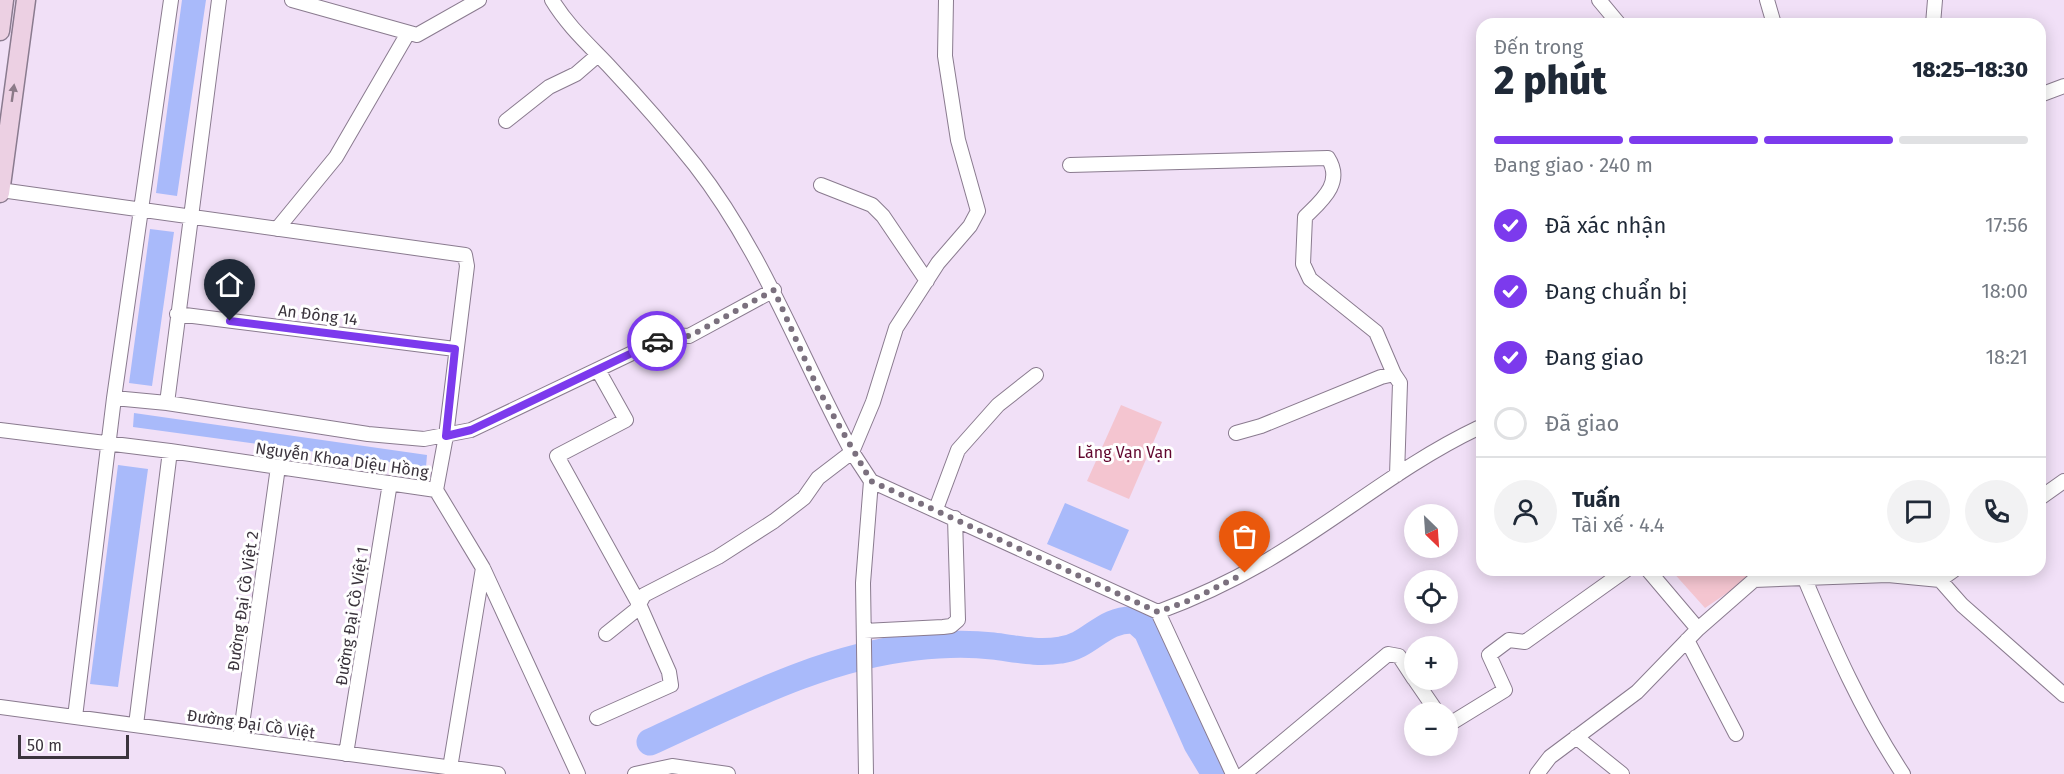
<!DOCTYPE html>
<html lang="vi">
<meta charset="utf-8">
<style>
:root{--surface:#fff;--page:#f2f2f3;--text:#1f2937;--muted:#747a83;--line:#e0e1e3;--accent:#7c3aed}
body{margin:0;font-family:"Fira Sans",sans-serif;background:var(--page);color:var(--text);height:100vh;display:flex;flex-direction:column;font-size:22px;white-space:nowrap}
*{box-sizing:border-box;margin:0}
p{font-size:20px;color:var(--muted)}
.icon{flex:none;width:33px;height:33px;fill:none;stroke:currentColor;stroke-width:2;stroke-linecap:round;stroke-linejoin:round}
.map{position:relative;flex:1;overflow:hidden}
.drawer{position:absolute;left:1476px;top:18px;width:570px;height:558px;display:flex;flex-direction:column;background:var(--surface);border-radius:18px;box-shadow:0 3px 15px #0003}
.drawer>*{flex:none}
.needle{width:39px;rotate:155deg}
.tools{position:absolute;left:1404px;top:504px;display:grid;gap:12px}
.tools a{display:grid;place-items:center;width:54px;height:54px;border-radius:50%;background:var(--surface);box-shadow:0 3px 15px #0003;font-size:30px}
.scale{position:absolute;left:18px;bottom:15px;width:111px;box-sizing:border-box;padding-left:6px;border:3px solid #3b343d;border-top:0;font-size:16px;line-height:21px;white-space:nowrap;color:#3b343d;-webkit-text-stroke:4px #fff;paint-order:stroke}
.pin{position:absolute;display:grid;place-items:center;width:51px;height:51px;color:#fff;margin:-62px -26px;border-radius:50% 50% 50% 0;rotate:-45deg;box-shadow:0 0 6px #0007}
.pin .icon{rotate:45deg}
.courier{position:absolute;display:grid;place-items:center;width:60px;height:60px;margin:-30px;border:4px solid #7c3aed;border-radius:50%;background:#fff;color:#222;box-shadow:0 2px 8px #0007}
.overview em{font-style:normal;font-weight:800}
.overview div{display:flex;flex-direction:column-reverse}
.overview{display:flex;align-items:center;justify-content:space-between;height:102px;padding:0 18px}
h1{font-size:39px;font-weight:800;line-height:45px}
.bar{display:grid;grid-template-columns:repeat(4,1fr);gap:9px 6px;align-content:center;height:72px;padding:0 18px}
.bar i{height:8px;border-radius:4px;background:var(--line)}
.bar .selected{background:var(--accent)}
.bar p{grid-column:span 4}
.line{display:flex;align-items:center;gap:15px;padding:0 18px;border-top:2px solid var(--line)}
.line div{flex:1}
.round{display:grid;place-items:center;flex:none;width:63px;height:63px;border-radius:32px;background:var(--page)}
ol{padding:0 18px;list-style:none}
li{display:flex;align-items:center;gap:18px;height:66px}
li p{margin-inline-start:auto}
li .icon{padding:6px;border-radius:50%;background:var(--accent);color:#fff;stroke-width:4}
li:last-child{color:var(--muted)}
li i{width:33px;height:33px;border:3px solid var(--line);border-radius:50%}
.map>svg:first-child{display:block}
.green{fill:#f4c5d0}
.water{fill:#a9bafa}
.lines{fill:none;stroke-linecap:round;stroke-linejoin:round}
.river{stroke:#a9bafa;stroke-width:27}
.street-casing{stroke:#8a7b8f;stroke-width:16}
.secondary-casing{stroke:#8a7b8f;stroke-width:21}
.street{stroke:#fff;stroke-width:14}
.secondary{stroke:#ecd0e3;stroke-width:18}
.oneway{fill:#8b7a88}
.done{stroke:#7b707e;stroke-width:6;stroke-dasharray:0 10.8}
.route{stroke:#7c3aed;stroke-width:8}
.labels{text-anchor:middle;dominant-baseline:central;stroke-width:6;stroke-linejoin:round;paint-order:stroke}
.street-label{font-size:16px;fill:#3b343d;stroke:#fff}
.park-label{font-size:16px;fill:#61072e;stroke:#fff}
</style>
<div class="map">
<svg width="2064" height="774" viewBox="0 0 2064 774">
<rect width="100%" height="100%" fill="#f1e0f7"/>
<path class="green" d="M1121,405L1162,422L1129,499L1087,481Z
M1671,570H1761L1705,608Z"/>
<path class="water" d="M182,0H206L177,196L156,193Z
M150,229L174,232L152,386L129,383Z
M134,413L427,455L426,467L133,427Z
M118,465L148,469L118,687L90,684Z
M1065,503L1129,530L1111,571L1047,544Z"/>
<g class="lines">
<path class="river" d="M650,742C734,704 822,657 915,647C941,644 968,643 993,646C1017,649 1037,654 1061,650C1091,646 1102,618 1135,620L1147,631L1197,744L1215,774"/>
<g class="street-casing">
<path id="street" d="M292,0L417,35L479,0
M552,0C567,25 588,44 608,65C638,97 668,131 695,165C763,252 800,356 852,452L818,478L804,498L774,521L718,557L644,595L636,610L606,634
M1599,0L1619,24
M1767,0L1774,24
M1933,24L1935,0
M2040,95L2064,86
M506,121L549,87L576,74L598,55
M1070,165L1328,158C1344,183 1321,201 1305,217L1303,264L1310,279L1376,332L1394,374
M821,185L872,205L883,216L927,281
M0,190L465,255L467,266L446,436L436,490
M277,229L336,157L408,33
M177,314L455,349
M114,398L167,403L368,434L424,439L471,430L670,335L689,336L774,290
M167,403L219,0
M0,430L170,451L436,490L483,568L578,774
M1236,433L1261,426L1381,377L1394,374L1400,383L1397,475
M871,481L1158,612L1233,774
M2040,498L2064,481
M936,509L958,450L998,405L1036,375
M1648,570L1698,629
M1804,577C1833,646 1862,712 1903,774
M1940,580L1962,605L2064,695
M1158,612C1193,599 1228,583 1261,564C1335,522 1400,465 1478,428L1482,429
M864,631L943,627L951,626L958,620L955,518
M1687,640L1736,734
M1415,680L1437,712
M0,707L498,774
M75,717L114,398L171,0
M597,718L671,685L669,672L639,604L557,456L626,420L598,370
M136,725L170,451
M1448,725L1505,690L1489,655L1509,640L1525,642L1626,570
M1576,737L1622,774
M240,739L278,467
M346,754L390,483
M450,768L483,568
M635,774L672,766L728,774
M866,774L863,583L871,481L852,452L873,402L896,328L938,263L970,226L978,211L958,140L945,56L946,0
M1244,774L1388,654L1399,656L1414,679
M1537,774L1550,757L1637,692L1698,629L1754,580L1888,575L1940,580L1954,570"/>
</g>
<g class="secondary-casing">
<path id="secondary" d="M0,31L4,0
M0,193L26,0"/>
</g>
<use href="#street" class="street"/>
<use href="#secondary" class="secondary"/>
</g>
<defs><path id="oneway-solid" d="M-6-.8H1V-3.2L6.5 0L1 3.2V.8H-6Z" transform="scale(1.5)"/></defs>
<use class="oneway" href="#oneway-solid" transform="translate(13 93) rotate(-82)"/>
<g class="lines">
<path class="done" d="M657,341L670,335L690,336L774,290L818,389L871,481L1158,612L1193,599L1245,573"/>
<path class="route" d="M230,321L455,349L446,436L471,430L492,420L657,341"/>
</g>
<g class="labels">
<g class="street-label">
<text transform="translate(318 315) rotate(7)">An Đông 14</text>
<text transform="translate(342 460) rotate(8)">Nguyễn Khoa Diệu Hồng</text>
<text transform="translate(243 601) rotate(-82)">Đường Đại Cồ Việt 2</text>
<text transform="translate(352 616) rotate(-81)">Đường Đại Cồ Việt 1</text>
<text transform="translate(251 724) rotate(8)">Đường Đại Cồ Việt</text>
</g>
<g class="park-label">
<text x="1125" y="452">Lăng Vạn Vạn</text>
</g>
</g>
</svg>
<div class="tools">
<a><svg class="needle" viewBox="-14 -14 28 28"><path d="M0-13l5 13h-10z" fill="#e53935"/><path d="M0 13l5-13h-10z" fill="#747a83"/></svg></a>
<a><svg class="icon" aria-label="locate" viewBox="0 0 24 24"><circle cx="12" cy="12" r="6"/><path d="M12 2v4M12 18v4M2 12h4M18 12h4"/></svg></a>
<a>+</a>
<a>−</a>
</div>
<div class="scale">50 m</div>
<div class="pin" style="left:1245px;top:573px;background:#ea580c"><svg class="icon" aria-label="bag" viewBox="0 0 24 24"><path d="M5 8h14l-1 12H6zM9 8a3 3 0 0 1 6 0"/></svg></div>
<div class="pin" style="left:230px;top:321px;background:#1f2937"><svg class="icon" aria-label="home" viewBox="0 0 24 24"><path d="M3 11l9-7 9 7M6 9v11h12V9"/></svg></div>
<div class="courier" style="left:657px;top:341px"><svg class="icon" aria-label="car" viewBox="0 0 24 24"><path d="M5 17H2v-5l4-1 3-4h7l3 4 3 1v5h-3M9 17h6M6 11h13"/><circle cx="7" cy="17" r="2"/><circle cx="17" cy="17" r="2"/></svg></div>
<section class="drawer">
<div class="overview"><div><h1>2 phút</h1><p>Đến trong</p></div><em>18:25–18:30</em></div>
<div class="bar"><i class="selected"></i><i class="selected"></i><i class="selected"></i><i></i><p>Đang giao · 240 m</p></div>
<ol>
<li><svg class="icon" aria-label="check" viewBox="0 0 24 24"><path d="M5 12l5 5 9-10"/></svg>Đã xác nhận<p>17:56</p></li>
<li><svg class="icon" aria-label="check" viewBox="0 0 24 24"><path d="M5 12l5 5 9-10"/></svg>Đang chuẩn bị<p>18:00</p></li>
<li><svg class="icon" aria-label="check" viewBox="0 0 24 24"><path d="M5 12l5 5 9-10"/></svg>Đang giao<p>18:21</p></li>
<li><i></i>Đã giao</li>
</ol>
<div class="line" style="height:108px"><a class="round"><svg class="icon" aria-label="person" viewBox="0 0 24 24"><circle cx="12" cy="8" r="4"/><path d="M4 21q1-7 8-7t8 7"/></svg></a><div><b>Tuấn</b><p>Tài xế · 4.4</p></div><a class="round"><svg class="icon" aria-label="chat" viewBox="0 0 24 24"><path d="M4 5h16v11H9l-5 4z"/></svg></a><a class="round"><svg class="icon" aria-label="phone" viewBox="0 0 24 24"><path d="M5 4h4l2 5-3 2q2 4 5 5l2-3 5 2v4C11 20 4 13 5 4z"/></svg></a></div>
</section>
</div>
